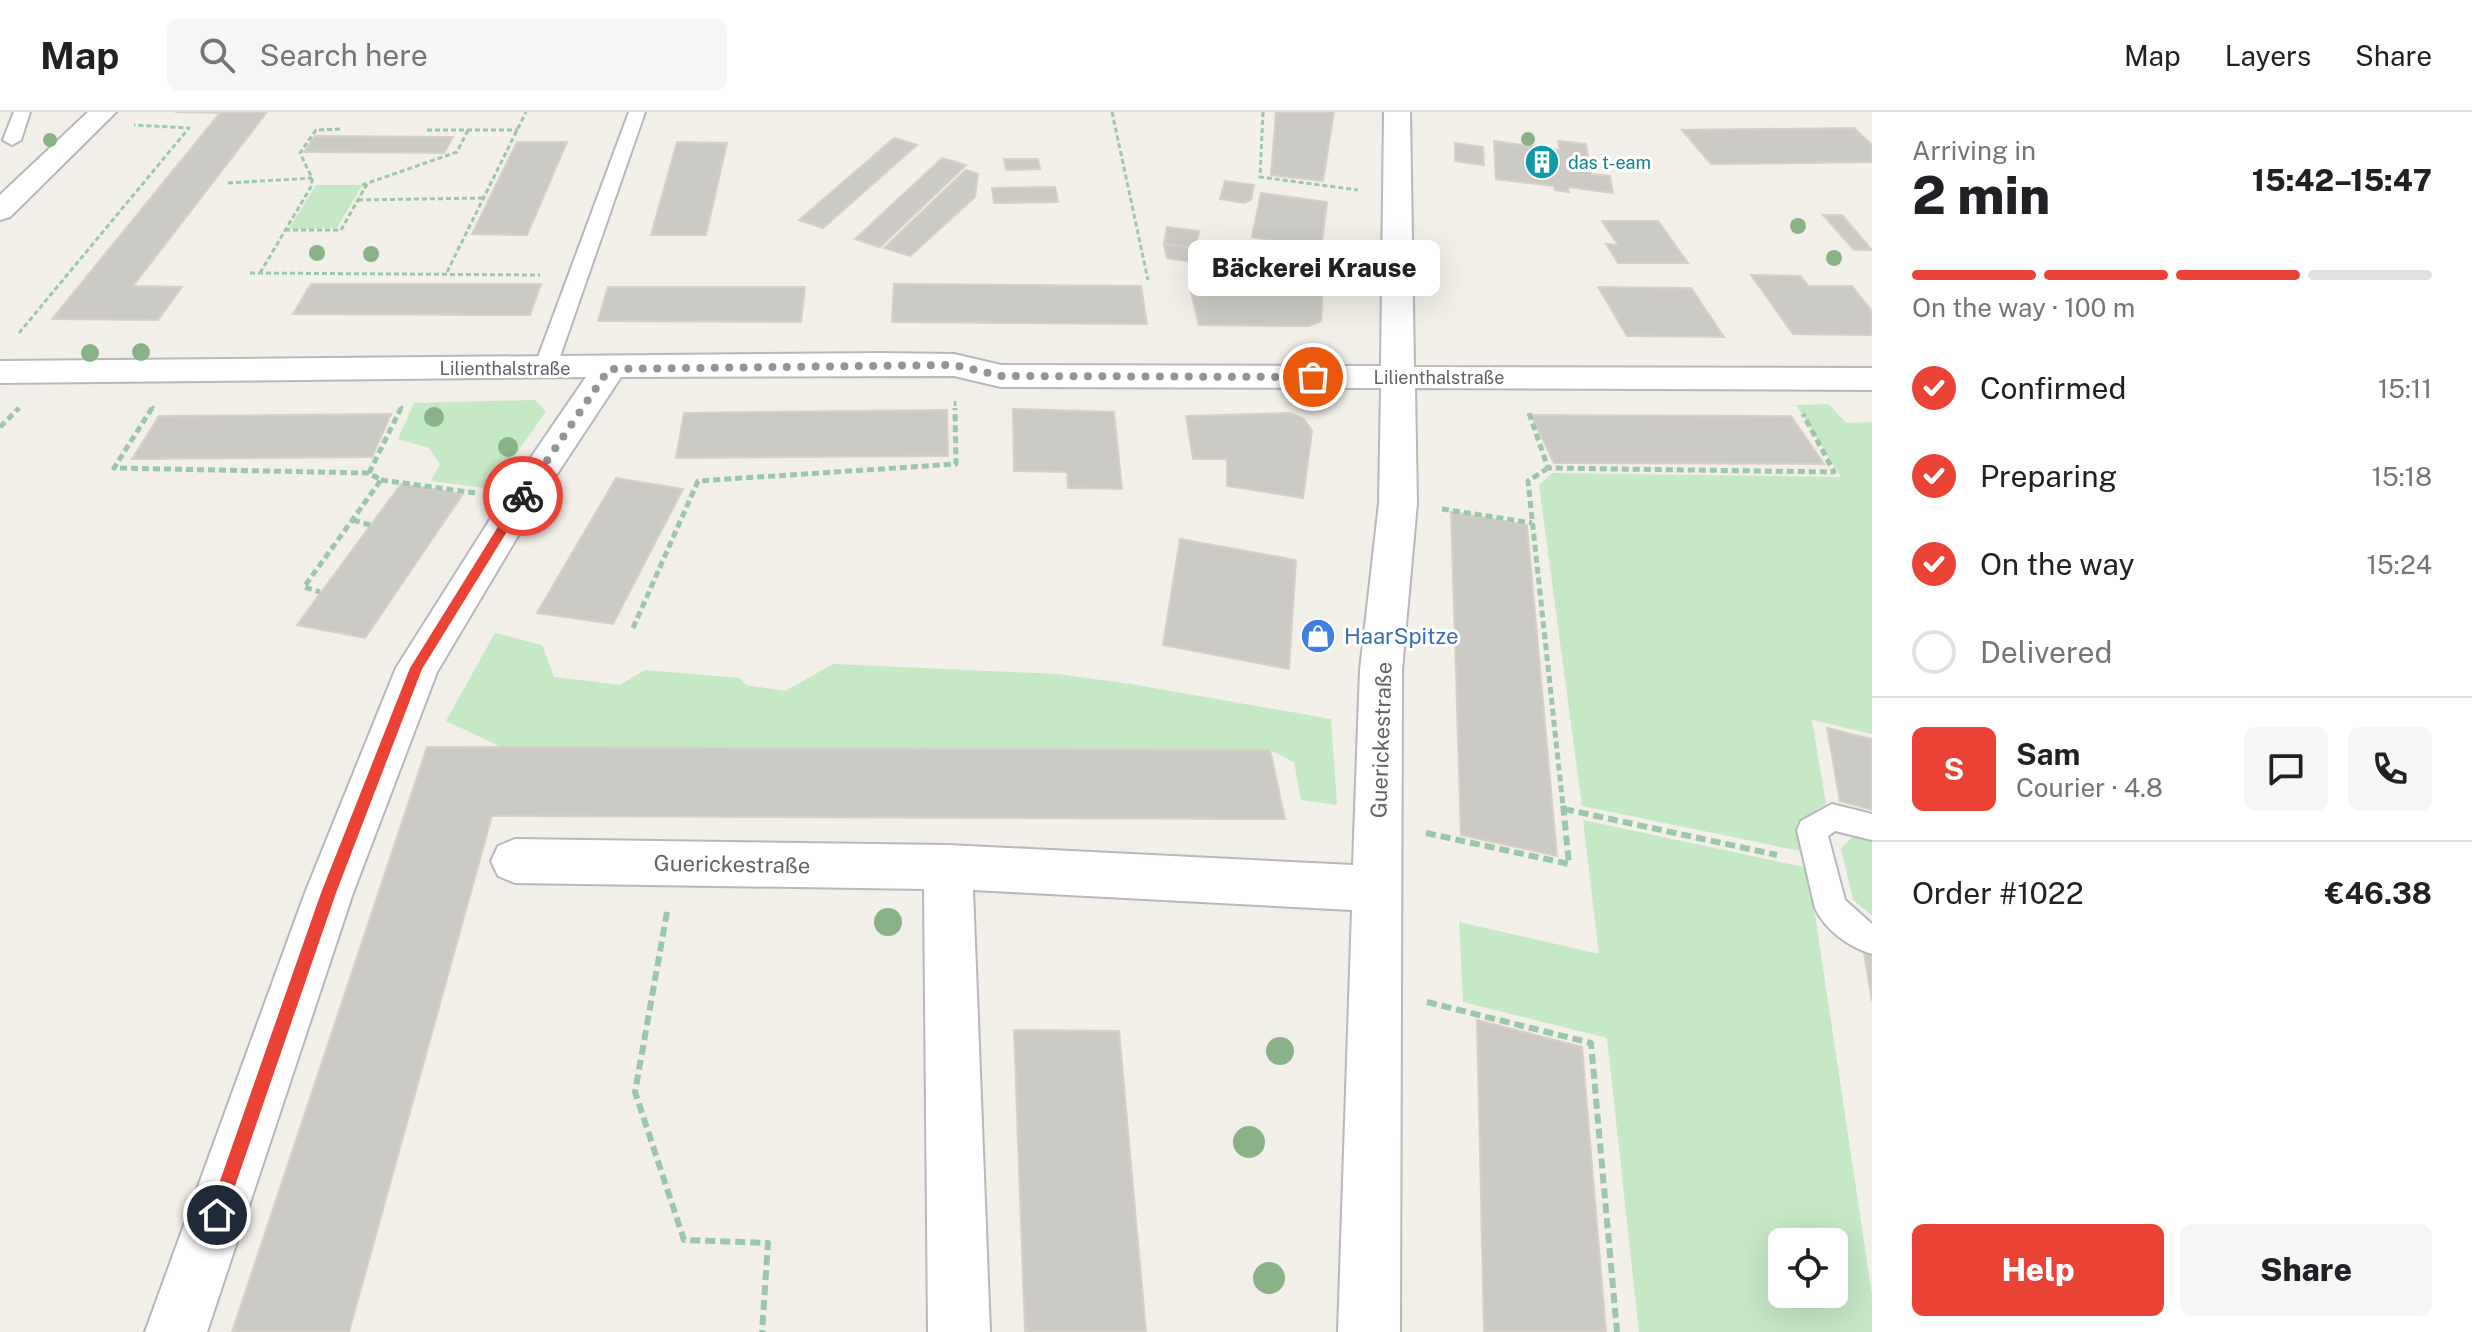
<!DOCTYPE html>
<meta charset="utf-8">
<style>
:root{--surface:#fff;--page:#f6f6f6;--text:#202124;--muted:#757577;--line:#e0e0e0;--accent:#ea4335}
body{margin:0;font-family:"Public Sans",sans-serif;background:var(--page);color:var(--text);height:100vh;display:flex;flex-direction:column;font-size:30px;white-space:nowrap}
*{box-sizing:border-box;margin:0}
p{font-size:26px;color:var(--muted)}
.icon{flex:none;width:44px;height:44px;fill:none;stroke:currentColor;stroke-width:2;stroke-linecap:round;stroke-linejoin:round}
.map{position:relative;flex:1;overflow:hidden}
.drawer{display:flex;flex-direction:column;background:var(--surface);width:600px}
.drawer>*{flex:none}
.tools{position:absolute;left:1768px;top:1116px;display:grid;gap:16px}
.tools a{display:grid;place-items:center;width:80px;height:80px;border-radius:12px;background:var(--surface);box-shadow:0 8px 32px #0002;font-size:40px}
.pin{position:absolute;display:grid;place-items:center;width:68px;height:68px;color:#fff;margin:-34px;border:4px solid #fff;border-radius:50%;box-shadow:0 2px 8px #0007}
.courier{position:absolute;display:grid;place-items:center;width:80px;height:80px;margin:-40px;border:6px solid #ea4335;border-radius:50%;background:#fff;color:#222;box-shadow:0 2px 10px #0007}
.bubble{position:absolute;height:56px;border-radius:12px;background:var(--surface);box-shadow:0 8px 32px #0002;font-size:26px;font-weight:800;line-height:56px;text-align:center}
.headline em{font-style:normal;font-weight:800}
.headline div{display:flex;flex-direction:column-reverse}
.headline{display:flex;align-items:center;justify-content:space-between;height:136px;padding:0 40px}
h1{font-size:52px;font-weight:800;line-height:60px}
.bar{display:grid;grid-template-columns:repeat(4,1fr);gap:12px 8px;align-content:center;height:96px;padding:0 40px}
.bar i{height:10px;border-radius:6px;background:var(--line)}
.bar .selected{background:var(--accent)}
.bar p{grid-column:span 4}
.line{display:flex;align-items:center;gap:20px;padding:0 40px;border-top:2px solid var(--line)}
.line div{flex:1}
.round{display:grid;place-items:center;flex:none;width:84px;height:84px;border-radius:12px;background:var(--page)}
ol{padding:0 40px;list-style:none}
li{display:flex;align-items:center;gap:24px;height:88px}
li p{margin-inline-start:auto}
li .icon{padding:8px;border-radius:50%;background:var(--accent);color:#fff;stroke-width:4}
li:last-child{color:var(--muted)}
li i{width:44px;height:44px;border:4px solid var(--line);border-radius:50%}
.action{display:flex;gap:16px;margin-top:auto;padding:16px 40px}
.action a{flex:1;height:92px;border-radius:12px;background:var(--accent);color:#fff;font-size:32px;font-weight:800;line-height:92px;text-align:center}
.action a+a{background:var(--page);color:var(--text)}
header{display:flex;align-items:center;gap:48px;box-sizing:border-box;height:112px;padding:0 40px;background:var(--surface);border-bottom:2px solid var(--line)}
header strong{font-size:38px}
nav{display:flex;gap:44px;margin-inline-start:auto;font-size:28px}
.search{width:560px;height:72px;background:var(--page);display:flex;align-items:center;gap:20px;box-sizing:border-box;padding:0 28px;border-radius:12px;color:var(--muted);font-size:30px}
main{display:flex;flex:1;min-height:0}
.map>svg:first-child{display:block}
.green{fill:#c5e8c5;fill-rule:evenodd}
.building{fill:#cccac5;stroke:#d6d1c6;stroke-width:2}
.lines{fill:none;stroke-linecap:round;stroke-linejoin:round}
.lane-casing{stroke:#b5b8bc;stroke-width:4}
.street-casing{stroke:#b5b8bc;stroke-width:4}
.path-far2{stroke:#9cc7a9;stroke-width:3;stroke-dasharray:5 3;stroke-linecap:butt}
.path-far1{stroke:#9cc7a9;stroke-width:5;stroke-dasharray:7 4;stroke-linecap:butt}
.path{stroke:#9cc7a9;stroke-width:6;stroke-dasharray:10 5;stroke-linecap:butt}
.lane{fill:#fff;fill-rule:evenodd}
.street{fill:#fff;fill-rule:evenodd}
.tree{fill:#89b387}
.route{fill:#ea4335}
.done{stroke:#929495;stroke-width:8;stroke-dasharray:0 14.4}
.labels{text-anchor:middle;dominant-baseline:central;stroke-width:6;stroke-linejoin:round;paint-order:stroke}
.far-culture-label{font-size:18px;fill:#0d838f;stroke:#fff;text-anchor:start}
.far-street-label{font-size:18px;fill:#5f6368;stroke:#fff}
.shop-label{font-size:22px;fill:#366cbe;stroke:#fff;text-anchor:start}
.street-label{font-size:22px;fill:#5f6368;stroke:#fff}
</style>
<header>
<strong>Map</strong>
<div class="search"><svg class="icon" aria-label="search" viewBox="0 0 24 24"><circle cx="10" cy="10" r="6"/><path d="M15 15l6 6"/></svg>Search here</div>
<nav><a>Map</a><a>Layers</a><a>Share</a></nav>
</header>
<main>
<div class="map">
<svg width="1872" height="1220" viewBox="0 0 1872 1220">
<rect width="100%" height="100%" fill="#f1efe8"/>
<path class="green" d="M316,73H362L337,116L289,117Z
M535,288L546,299L492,377L431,369L440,352L429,336L398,327L414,291Z
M1829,292L1846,311L1872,310V622L1812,608L1826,692L1797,711L1805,740L1582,694L1539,373L1552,361L1841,365L1796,293Z
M495,521L542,533L554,565L620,573L645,558L740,566L746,573L785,579L833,552L1058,562L1137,573L1331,607L1337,693L1301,688L1294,650L1270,638L501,635L446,609Z
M1583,708L1808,756L1872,1183V1220H1639L1607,926L1463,890L1459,810L1599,842ZM1782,1130H1834V1182H1782Z
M1857,721L1872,725V803L1853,788L1841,736Z"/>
<path class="building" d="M175,0H267L133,174L182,175L158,208L52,207L220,1Z
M1276,0H1334L1323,69L1271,63Z
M1854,16L1872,33V50L1711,52L1682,18Z
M315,24L453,25L444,41L304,40Z
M894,26L917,33L823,116L799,108Z
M1494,29L1560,38L1558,29L1586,32L1591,62L1610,64L1613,81L1568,75L1569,80L1555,78L1554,74L1496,67Z
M517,30H567L527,123L472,122Z
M677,30L727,31L706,123H651Z
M1455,31L1483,35L1484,53L1455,49Z
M942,46L966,53L880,135L855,127Z
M1004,47H1038L1040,57L1006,58Z
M966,58L978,62L975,85L910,144L884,136Z
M1225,69L1254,73L1251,88L1244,91L1220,87Z
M1055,75L1058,90L994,91L992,76Z
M1261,81L1327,90L1321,136L1252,125Z
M1823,103H1842L1872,138H1854Z
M1602,109H1658L1688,151H1618L1606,132L1618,133Z
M1167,115L1199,119L1195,136L1164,132Z
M1164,132L1241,143L1240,157L1167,146Z
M1245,154L1323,166L1321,209L1309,214L1199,213L1189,172H1230L1243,167Z
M1751,163L1801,164L1808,174H1852L1872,199V223L1793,222Z
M311,172H541L530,203L293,202Z
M894,172L1141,174L1147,212L892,210Z
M608,175H805L801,210L598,209Z
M1598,175L1691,176L1724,225L1627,224Z
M1013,297L1114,300L1122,377L1068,376L1067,360L1014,359Z
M947,298L948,344L676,346L684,301Z
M1290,301L1304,307L1312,319L1303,386L1227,374V347H1193L1186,304Z
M391,302L372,345L132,347L159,304Z
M1531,303L1791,304L1824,352L1554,351Z
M616,366L683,377L613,512L537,501Z
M401,372L463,382L365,526L297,513Z
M1451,400L1527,413L1557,744L1461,723Z
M1180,427L1296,448L1289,557L1163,533Z
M1827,616L1872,627V698L1840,689Z
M427,635L1270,638L1285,707L492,704L349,1220H232Z
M1864,841L1872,844V889Z
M1477,908L1582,935L1606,1220H1484Z
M1014,918L1119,919L1146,1220H1025Z"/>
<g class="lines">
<g class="lane-casing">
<path id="lane" d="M14,0H30L21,28L12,33L3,28Z
M629,0H645L556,256L545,263L537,261L534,256Z
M1832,692L1872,702V728L1835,719L1828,724L1845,788L1872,812V842C1849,835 1825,818 1815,796L1797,718L1801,709Z"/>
</g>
<g class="street-casing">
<path id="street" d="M88,0H116L10,105L0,108V83Z
M1384,0H1410L1414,255L1872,256V278L1415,276L1417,391L1402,558L1400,1220H1338L1352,798L973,778L990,1220H928L924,777L515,771L498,764L491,749L498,734L515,727L948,733L1353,753L1360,558L1379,391L1381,276L1001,275L954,264L621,265L534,397L437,560L353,781L207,1220H145L305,781L396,556L508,379L586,265L0,271V249L881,241L954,242L1001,253L1381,254Z"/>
</g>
<path class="path-far2" d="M1112,0L1148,168
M1263,0L1260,65L1358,78
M427,18H518
M228,71L312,66
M362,73L457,40L468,18
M358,88L484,86
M285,118H341L367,72
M447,160L526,0
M250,161L540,163
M260,161L312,73V66L300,41L316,18L342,17
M19,221L189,16L134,13
M955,289V298
M17,298L19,296
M151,298L154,294
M400,298L403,293"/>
<path class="path-far1" d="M152,296L114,356L369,361L381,368L304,475L320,480
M1529,301L1548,356L1834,360L1803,302
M0,315L19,296
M1548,356L1528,369L1563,694
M369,361L401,296
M381,368L476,381
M1442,397L1532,411
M353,408L370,413
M633,516L698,369L956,352L955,296"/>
<path class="path" d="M1564,697L1777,743
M1426,721L1569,752L1563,692
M667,800L635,980L684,1128L768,1131L762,1220
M1427,890L1591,931L1617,1220"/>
<use href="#lane" class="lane"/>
<use href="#street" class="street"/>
</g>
<g class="tree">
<circle cx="1528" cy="27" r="7"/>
<circle cx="50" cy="28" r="7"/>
<circle cx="1798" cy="114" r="8"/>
<circle cx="317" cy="141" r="8"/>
<circle cx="371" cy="142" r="8"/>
<circle cx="1834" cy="146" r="8"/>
<circle cx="141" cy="240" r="9"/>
<circle cx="90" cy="241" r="9"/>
<circle cx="434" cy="305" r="10"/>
<circle cx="508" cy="335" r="10"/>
<circle cx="888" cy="810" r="14"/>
<circle cx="1280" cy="939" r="14"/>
<circle cx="1249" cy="1030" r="16"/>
<circle cx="1269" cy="1166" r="16"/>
</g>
<path class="route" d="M523,380L529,384L422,557L336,781L225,1103L223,1109L217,1112L211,1109L208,1103L321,781L410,556L519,381Z"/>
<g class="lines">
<path class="done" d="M523,384L609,257L954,253L1001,264L1313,265"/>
</g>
<defs>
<g id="building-disc" transform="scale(1.8)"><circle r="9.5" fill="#0f9aa8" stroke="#fff"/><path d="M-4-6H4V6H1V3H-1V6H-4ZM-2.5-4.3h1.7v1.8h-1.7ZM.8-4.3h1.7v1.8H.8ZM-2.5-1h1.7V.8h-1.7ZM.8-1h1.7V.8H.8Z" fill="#fff"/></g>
<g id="shop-disc" transform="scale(1.8)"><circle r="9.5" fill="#3f7fe0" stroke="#fff"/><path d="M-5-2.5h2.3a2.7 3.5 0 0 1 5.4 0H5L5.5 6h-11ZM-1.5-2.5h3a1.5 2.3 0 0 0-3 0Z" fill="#fff"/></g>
</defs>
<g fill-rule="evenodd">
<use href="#building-disc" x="1542" y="50"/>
<use href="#shop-disc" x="1318" y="524"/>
</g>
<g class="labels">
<g class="far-culture-label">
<text x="1568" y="50">das t-eam</text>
</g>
<g class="far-street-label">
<text x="505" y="256">Lilienthalstraße</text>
<text x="1439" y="265">Lilienthalstraße</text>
</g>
<g class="shop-label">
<text x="1344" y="524">HaarSpitze</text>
</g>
<g class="street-label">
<text transform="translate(1381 628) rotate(-88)">Guerickestraße</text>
<text transform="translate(732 752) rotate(1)">Guerickestraße</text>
</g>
</g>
</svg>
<div class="tools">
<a><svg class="icon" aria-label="locate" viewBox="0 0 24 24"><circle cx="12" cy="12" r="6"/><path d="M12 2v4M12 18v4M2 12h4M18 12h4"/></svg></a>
</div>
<div class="pin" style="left:1313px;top:265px;background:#ea580c"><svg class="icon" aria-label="bag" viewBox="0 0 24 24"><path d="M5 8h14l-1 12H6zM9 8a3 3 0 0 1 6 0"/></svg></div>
<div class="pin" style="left:217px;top:1103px;background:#1f2937"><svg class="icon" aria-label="home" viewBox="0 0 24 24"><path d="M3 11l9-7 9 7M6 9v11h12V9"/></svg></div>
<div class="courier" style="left:523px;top:384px"><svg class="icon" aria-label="bike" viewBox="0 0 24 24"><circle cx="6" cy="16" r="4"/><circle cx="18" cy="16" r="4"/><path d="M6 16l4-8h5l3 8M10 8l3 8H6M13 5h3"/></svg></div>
<div class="bubble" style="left:1188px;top:128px;width:252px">Bäckerei Krause</div>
</div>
<section class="drawer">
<div class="headline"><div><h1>2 min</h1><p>Arriving in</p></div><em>15:42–15:47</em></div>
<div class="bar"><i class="selected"></i><i class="selected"></i><i class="selected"></i><i></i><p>On the way · 100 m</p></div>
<ol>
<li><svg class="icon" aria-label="check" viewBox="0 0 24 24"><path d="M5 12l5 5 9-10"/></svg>Confirmed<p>15:11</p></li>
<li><svg class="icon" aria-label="check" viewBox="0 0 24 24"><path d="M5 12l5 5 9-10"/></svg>Preparing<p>15:18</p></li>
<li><svg class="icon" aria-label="check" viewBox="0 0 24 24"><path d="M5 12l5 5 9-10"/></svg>On the way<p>15:24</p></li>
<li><i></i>Delivered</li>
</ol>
<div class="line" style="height:144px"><b class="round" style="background:var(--accent);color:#fff">S</b><div><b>Sam</b><p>Courier · 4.8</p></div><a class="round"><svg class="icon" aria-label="chat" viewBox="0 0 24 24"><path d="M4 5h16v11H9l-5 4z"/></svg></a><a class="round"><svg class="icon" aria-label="phone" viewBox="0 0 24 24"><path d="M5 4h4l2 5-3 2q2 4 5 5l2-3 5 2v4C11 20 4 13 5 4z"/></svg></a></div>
<div class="line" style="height:104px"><div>Order #1022</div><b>€46.38</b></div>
<div class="action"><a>Help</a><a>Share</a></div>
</section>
</main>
